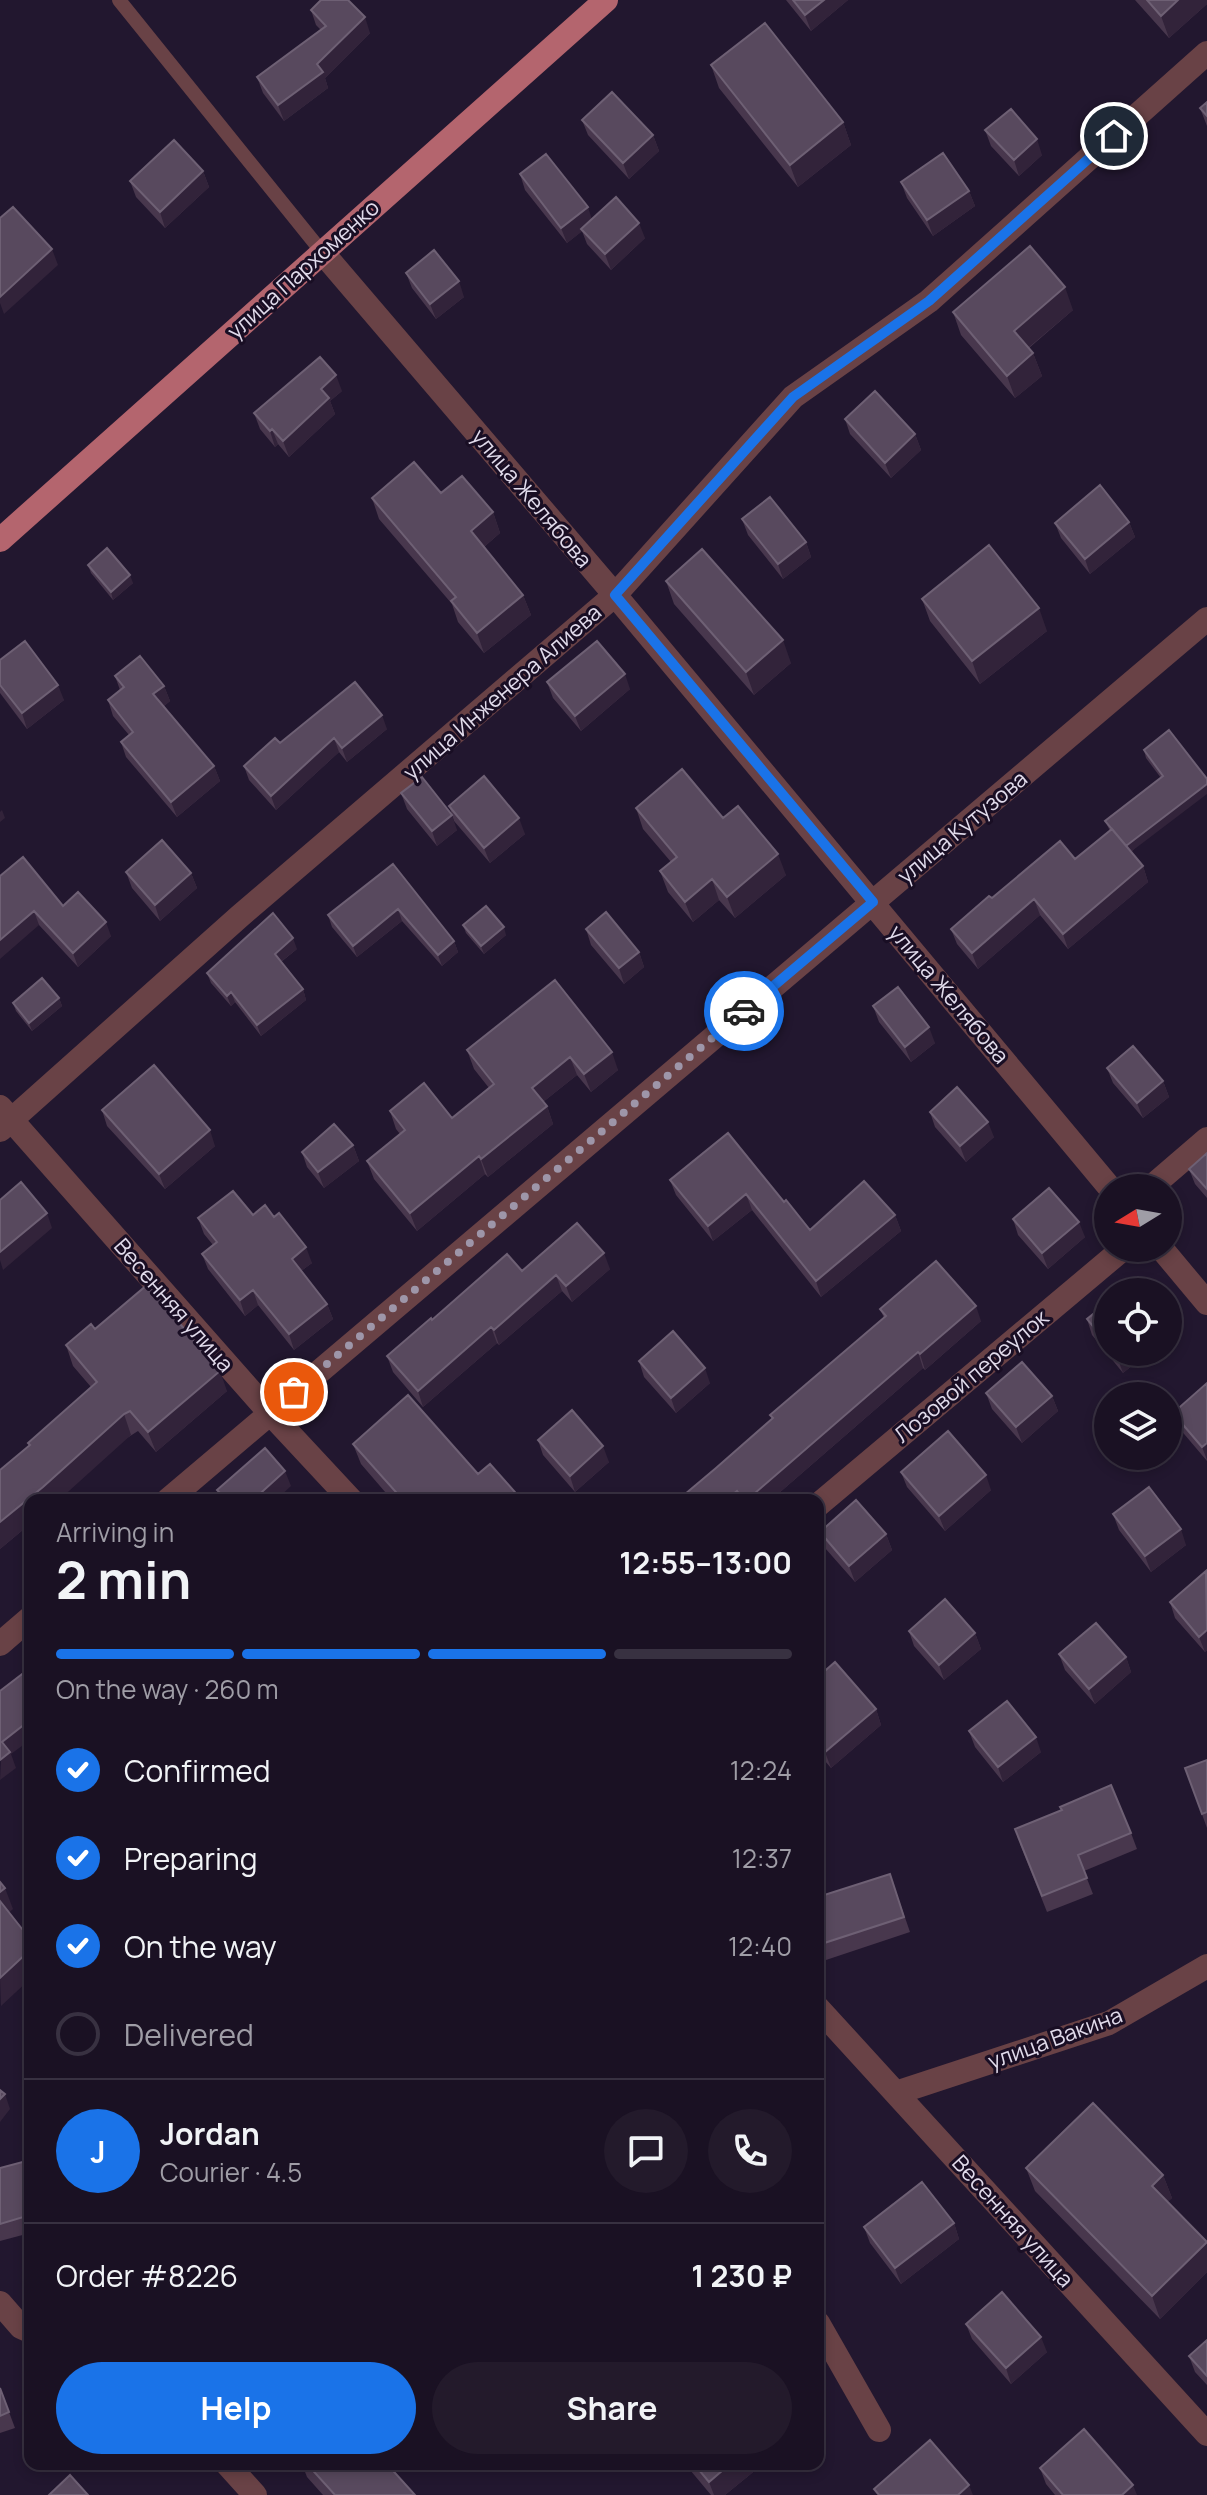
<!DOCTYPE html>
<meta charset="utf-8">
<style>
:root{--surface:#1a1123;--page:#231a2b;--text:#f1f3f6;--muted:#9f9da6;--line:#383141;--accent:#1a73e8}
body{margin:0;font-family:Manrope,sans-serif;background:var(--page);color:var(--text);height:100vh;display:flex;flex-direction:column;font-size:30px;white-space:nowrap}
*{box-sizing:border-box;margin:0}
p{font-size:26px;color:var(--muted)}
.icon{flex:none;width:44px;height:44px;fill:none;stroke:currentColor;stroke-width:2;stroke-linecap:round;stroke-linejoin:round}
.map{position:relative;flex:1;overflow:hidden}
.panel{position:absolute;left:24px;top:1494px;width:800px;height:976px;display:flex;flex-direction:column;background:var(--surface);border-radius:16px;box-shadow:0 4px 12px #0003,0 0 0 2px var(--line)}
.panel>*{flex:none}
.needle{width:52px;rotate:259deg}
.buttons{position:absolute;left:1094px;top:1174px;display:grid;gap:16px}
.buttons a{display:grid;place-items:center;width:88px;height:88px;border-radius:50%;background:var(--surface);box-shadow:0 4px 12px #0003,0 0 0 2px var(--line);font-size:40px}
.pin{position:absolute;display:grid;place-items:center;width:68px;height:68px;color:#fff;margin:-34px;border:4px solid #fff;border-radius:50%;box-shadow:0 2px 8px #0007}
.courier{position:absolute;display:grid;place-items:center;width:80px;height:80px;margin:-40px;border:6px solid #1a73e8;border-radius:50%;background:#fff;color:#222;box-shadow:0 2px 10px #0007}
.head em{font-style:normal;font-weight:700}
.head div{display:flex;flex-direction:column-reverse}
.head{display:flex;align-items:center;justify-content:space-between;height:136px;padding:0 32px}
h1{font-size:52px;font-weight:700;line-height:60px}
.bar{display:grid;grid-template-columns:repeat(4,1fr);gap:12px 8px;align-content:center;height:96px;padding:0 32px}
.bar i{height:10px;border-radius:6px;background:var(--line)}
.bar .on{background:var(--accent)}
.bar p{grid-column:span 4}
.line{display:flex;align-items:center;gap:20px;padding:0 32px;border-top:2px solid var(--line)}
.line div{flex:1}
.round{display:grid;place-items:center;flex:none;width:84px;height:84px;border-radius:42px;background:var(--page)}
ol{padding:0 32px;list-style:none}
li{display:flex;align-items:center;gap:24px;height:88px}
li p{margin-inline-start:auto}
li .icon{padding:8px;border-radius:50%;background:var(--accent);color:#fff;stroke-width:4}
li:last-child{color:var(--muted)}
li i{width:44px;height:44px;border:4px solid var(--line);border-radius:50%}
.action{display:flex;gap:16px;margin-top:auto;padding:16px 32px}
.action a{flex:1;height:92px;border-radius:48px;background:var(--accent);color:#fff;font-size:32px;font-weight:700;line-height:92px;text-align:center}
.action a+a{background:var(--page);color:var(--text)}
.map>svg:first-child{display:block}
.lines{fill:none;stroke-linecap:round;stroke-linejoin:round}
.service{stroke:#694246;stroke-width:14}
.minor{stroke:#694246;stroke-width:24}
.primary{stroke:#b4656e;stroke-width:24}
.wall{fill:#48374d}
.shaded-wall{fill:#32233a}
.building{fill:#58495e;stroke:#6e6074;stroke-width:2}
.done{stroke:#9e96a9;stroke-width:8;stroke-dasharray:0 14.4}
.route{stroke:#1a73e8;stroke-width:10}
.labels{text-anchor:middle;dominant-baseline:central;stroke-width:6;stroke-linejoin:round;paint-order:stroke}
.street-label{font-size:22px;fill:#e1dbeb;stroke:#190e24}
</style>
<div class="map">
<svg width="1207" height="2495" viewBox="0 0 1207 2495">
<rect width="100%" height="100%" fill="#22172f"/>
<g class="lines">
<path class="service" d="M119,0L322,252"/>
<path class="minor" d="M322,252L615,595L1110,1188
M0,1107L270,1413L351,1500
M0,1130L240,916L615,595L793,397L929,301L1207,53
M1150,1188L1207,1139
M1161,1248L1207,1303
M168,1500L1207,619
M818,1505L1124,1248
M0,1644L30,1618
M818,2008L1207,2434
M896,2093L1109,2023L1207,1966
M0,2303L21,2327L30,2331
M818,2323L879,2430
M227,2464L255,2495"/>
<path class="primary" d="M0,540L606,0"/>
</g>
<path class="wall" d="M786,0H848L811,31Z
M1135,0H1207V4L1169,38Z
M311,10L370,33L325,78L328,88L284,121L263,93L257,77L321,30L316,25Z
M711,65L843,122L851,145L798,187L719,88Z
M1207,102V126L1200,108Z
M582,120L653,135L659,151L629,179L588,135Z
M985,130L1042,155L1019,176L991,146Z
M203,171L209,187L165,228L136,197L130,181Z
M520,174L592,219L645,238L611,270L587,244L582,231L567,243L525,190Z
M901,182L969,191L975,206L933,236L907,198Z
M406,273L464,297L436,319L412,288Z
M1073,310L1029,348L1033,353L1042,376L1015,398L961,335L953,312Z
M342,391L330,401L335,414L289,457L278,444L275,447L260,429L254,413Z
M845,419L915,434L921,450L891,478L850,434Z
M441,493L493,512L500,533L484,547L523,595L531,615L484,653L458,622L452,604L379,519L372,498Z
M742,519L806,542L811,557L783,579L748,535Z
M1129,522L1135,537L1090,574L1061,538L1055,523Z
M88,565L133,583L113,600L91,573Z
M666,581L791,663L754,695L674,604Z
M922,599L1047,631L980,684L930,621Z
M0,660L64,700L27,729L0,693Z
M115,676L164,686L170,701L164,706L214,766L220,781L177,817L126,757L121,742L129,735L113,716L108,700L120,690Z
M547,682L630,689L581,731L553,698Z
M387,729L347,762L339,752L276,810L249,780L244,766L280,743Z
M1144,750L1207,779L1131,852L1143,866L1148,882L1068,949L1040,915L978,969L957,944L951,929L992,898L1075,859L1110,831L1105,821L1161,778L1146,758Z
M401,793L457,830L437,846L407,809Z
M449,806L525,834L490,863L454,821Z
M636,808L723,818L786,875L735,918L719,900L693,922L668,892L660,871L671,862L643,829Z
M393,864L454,941L458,952L442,966L402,921L357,957L332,927L328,915Z
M126,872L191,873L197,888L160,921L132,888Z
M0,876L63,906L111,936L78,967L39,925Z
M463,925L506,935L484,954L466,933Z
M586,929L639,952L644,967L624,984L591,945Z
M297,949L281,962L303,989L306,1000L261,1036L235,1002L231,1006L211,983L207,973Z
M555,980L618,1070L591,1092L577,1075L543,1102L547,1106L553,1124L488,1177L485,1174L417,1231L374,1179L367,1161L400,1134L396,1129L390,1111L452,1118L489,1088L474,1069L467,1050Z
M59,998L62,1006L32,1031L16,1011L13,1003Z
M873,1006L935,1043L911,1062L879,1022Z
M1107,1068L1163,1081L1169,1097L1143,1118L1113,1083Z
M102,1110L215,1146L165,1189L107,1126Z
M930,1112L994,1137L966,1162L935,1127Z
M353,1145L359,1161L324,1188L307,1167L302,1152Z
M1207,1153V1198L1195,1184L1189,1169Z
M670,1180L784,1202L810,1230L895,1215L901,1231L821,1297L752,1210L713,1241L676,1195Z
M253,1215L312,1263L301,1271L327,1304L333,1319L294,1350L258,1305L245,1316L208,1269L202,1254L213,1245L204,1234L198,1218Z
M1013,1219L1085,1237L1048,1269L1018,1235Z
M610,1269L572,1302L562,1291L499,1345L497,1343L423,1407L393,1372L387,1356L432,1320L522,1271Z
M1108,1302V1352H1149L1123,1373L1092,1335L1087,1319Z
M880,1309L981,1321L925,1370L923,1368L771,1500H678L716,1468L772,1419L770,1415L884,1318Z
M95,1329L227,1391L156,1452L138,1431L30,1500V1524L0,1549L29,1446L28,1443L91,1387L73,1366L66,1345Z
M639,1361L710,1383L676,1413L644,1377Z
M1207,1383V1461L1179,1428L1173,1413Z
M986,1393L1052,1396L1058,1411L1022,1443L992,1409Z
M538,1440L609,1462L575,1492L543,1455Z
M353,1444L478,1474L522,1500H392L361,1464Z
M901,1472L991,1490L945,1531L907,1487Z
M1113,1514L1186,1545L1151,1572L1119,1530Z
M820,1532L886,1534L892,1550L855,1582L825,1548Z
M1207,1572V1650L1205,1652L1175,1618L1170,1602Z
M909,1631L975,1633L981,1649L944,1680L914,1646Z
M1059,1654L1126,1657L1131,1672L1095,1704L1065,1670Z
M818,1677L876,1709L881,1725L831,1768L818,1753Z
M969,1731L1041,1752L1003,1782L975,1747Z
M1207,1760V1828L1185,1768Z
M1131,1833L1137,1849L1084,1871L1093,1894L1047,1912L1020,1844Z
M890,1874L910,1932L820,1962L818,1958V1897Z
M30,2160V2233L0,2241V2168Z
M1026,2168L1163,2175L1172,2198L1167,2202L1207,2242V2272L1160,2319L1035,2191Z
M954,2223L959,2239L901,2284L870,2243L864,2227Z
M966,2324L1047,2352L1011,2384L972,2339Z
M1207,2340V2385L1195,2372L1189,2356Z
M0,2388L15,2428L0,2433Z
M302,2464H387L415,2495H323L307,2477Z
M685,2464H763L725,2495H711Z
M1040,2468L1137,2495H1055L1046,2484Z"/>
<path class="shaded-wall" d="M824,0H848L811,31L805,15Z
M1178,0H1207V4L1169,38L1161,16Z
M365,17L370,33L325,78L328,88L284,121L278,105L317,64Z
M843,122L851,145L798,187L790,165Z
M653,135L659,151L629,179L623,163Z
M1037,139L1042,155L1019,176L1014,160Z
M203,171L209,187L165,228L160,212Z
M969,191L975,206L933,236L927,220Z
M588,207L593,223L567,243L561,228Z
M639,223L645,238L611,270L605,254Z
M52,249L58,265L4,314L0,303V297Z
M459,281L464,297L436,319L430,304Z
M1065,287L1073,310L1022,353L1014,331Z
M1033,353L1042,376L1015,398L1007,376Z
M336,375L342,391L330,401L335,414L289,457L283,441L321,389Z
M272,429L278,444L275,447L270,431Z
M915,434L921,450L891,478L885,463Z
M493,512L500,533L478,552L471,531Z
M1129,522L1135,537L1090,574L1085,559Z
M806,542L811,557L783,579L778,564Z
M130,575L133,583L113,600L111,592Z
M523,595L531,615L484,653L477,633Z
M1039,608L1047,631L980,684L972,661Z
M783,640L791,663L754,695L746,672Z
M625,674L630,689L581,731L575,716Z
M58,685L64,700L27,729L22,713Z
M164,686L170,701L159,710L153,694Z
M382,715L387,729L347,762L342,748Z
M334,738L339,752L276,810L271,796Z
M214,766L220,781L177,817L171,802Z
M1207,784V794L1128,854L1125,846Z
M2,810L5,818L0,822V812Z
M452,815L457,830L437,846L432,831Z
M519,818L525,834L490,863L484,848Z
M778,854L786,875L735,918L727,897Z
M1143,866L1148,882L1068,949L1063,934Z
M191,873L197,888L160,921L155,905Z
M712,879L719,900L693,922L685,902Z
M1034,899L1040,915L978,969L972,953Z
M398,909L402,921L357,957L353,946Z
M34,911L39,925L0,959V940Z
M106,922L111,936L78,967L73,953Z
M504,927L506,935L484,954L481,946Z
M293,938L297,949L278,964L275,954Z
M454,941L458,952L442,966L438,955Z
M639,952L644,967L624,984L619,968Z
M303,989L306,1000L261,1036L257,1025Z
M231,992L235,1002L231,1006L227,996Z
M59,998L62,1006L32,1031L29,1023Z
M929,1027L935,1043L911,1062L905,1047Z
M612,1052L618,1070L591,1092L584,1074Z
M570,1057L577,1075L538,1106L532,1088Z
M1163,1081L1169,1097L1143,1118L1137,1103Z
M547,1106L553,1124L488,1177L481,1159Z
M988,1122L994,1137L966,1162L960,1146Z
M210,1130L215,1146L165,1189L159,1174Z
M353,1145L359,1161L324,1188L318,1172Z
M479,1156L485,1174L417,1231L410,1213Z
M746,1194L752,1210L713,1241L708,1226Z
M47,1213L52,1228L3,1270L0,1260V1252Z
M895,1215L901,1231L821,1297L816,1281Z
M1079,1222L1085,1237L1048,1269L1042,1253Z
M306,1247L312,1263L297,1274L292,1259Z
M604,1253L610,1269L572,1302L566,1286Z
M556,1275L562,1291L499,1345L494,1330Z
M253,1290L258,1305L245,1316L240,1300Z
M327,1304L333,1319L294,1350L289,1334Z
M976,1306L981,1321L925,1370L920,1354Z
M491,1327L497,1343L423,1407L418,1391Z
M918,1352L923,1368L771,1500H747Z
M1124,1352H1149L1123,1373L1117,1357Z
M705,1368L710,1383L676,1413L671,1398Z
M220,1371L227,1391L156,1452L148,1432Z
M1052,1396L1058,1411L1022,1443L1016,1427Z
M124,1414L131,1435L59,1500H30V1524L0,1549V1522Z
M1207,1443V1460L1202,1447Z
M603,1446L609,1462L575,1492L570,1476Z
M285,1471L291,1486L276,1500H253Z
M986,1475L991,1490L945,1531L939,1516Z
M737,1491L740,1500H726Z
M1181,1529L1186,1545L1151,1572L1145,1556Z
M886,1534L892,1550L855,1582L849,1566Z
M1207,1630V1650L1205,1652L1199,1637Z
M975,1633L981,1649L944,1680L939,1665Z
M1126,1657L1131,1672L1095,1704L1089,1689Z
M876,1709L881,1725L831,1768L825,1752Z
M30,1720V1740L11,1754L16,1768L0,1780L2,1742Z
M1036,1737L1041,1752L1003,1782L998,1767Z
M5,1888L13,1909L4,1917L0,1906V1892Z
M30,1950V1979L1,2006L0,1978Z
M5,2094L10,2109L0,2122V2099Z
M1163,2175L1172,2198L1160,2209L1152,2186Z
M954,2223L959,2239L901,2284L895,2268Z
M1207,2242V2272L1160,2319L1152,2296Z
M1041,2337L1047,2352L1011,2384L1006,2368Z
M730,2464H763L725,2495H714L709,2482Z
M969,2485L973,2495H958Z
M1133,2485L1137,2495H1122Z"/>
<path class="building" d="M321,0H348L365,17L317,64L323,72L278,105L257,77L326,26L311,10Z
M793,0H824L805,15Z
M1147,0H1178L1161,16Z
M765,23L843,122L790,165L711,65Z
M612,92L653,135L623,163L582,120Z
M1207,102V116L1200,108Z
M1011,109L1037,139L1014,160L985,130Z
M174,140L203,171L160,212L130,181Z
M943,153L969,191L927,220L901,182Z
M546,154L588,207L561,228L520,174Z
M616,197L639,223L605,254L581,229Z
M13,207L52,249L0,297V218Z
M1030,246L1065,287L1014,331L1033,353L1007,376L953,312Z
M434,250L459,281L430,304L406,273Z
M320,357L336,375L321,389L329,398L283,441L272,429L270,431L254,413Z
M875,391L915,434L885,463L845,419Z
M414,462L441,493L462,476L493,512L471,531L523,595L477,633L451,601L456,597L372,498Z
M1100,485L1129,522L1085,559L1055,523Z
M770,497L806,542L778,564L742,519Z
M989,545L1039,608L972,661L922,599Z
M107,548L130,575L111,592L88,565Z
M702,549L783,640L746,672L666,581Z
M25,641L58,685L22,713L0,685V660Z
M597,641L625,674L575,716L547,682Z
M140,656L164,686L153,694L214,766L171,802L121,742L133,732L108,700L124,687L115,676Z
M355,682L382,715L342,748L334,738L271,796L244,766L275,738L280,743Z
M1169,730L1207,779V784L1126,846L1105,821L1163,776L1144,750Z
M682,769L723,818L738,806L778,854L727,897L712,879L685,902L660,871L677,857L636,808Z
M484,776L519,818L484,848L449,806Z
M422,777L452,815L432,831L401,793Z
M1112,829L1143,866L1063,934L1034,899L972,953L951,929L989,896L992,898L1060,841L1075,859Z
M162,840L191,873L155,905L126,872Z
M23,857L63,906L78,892L106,922L73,953L34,911L0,940V876Z
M393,864L454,941L438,955L398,909L353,946L328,915Z
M486,906L504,927L481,946L463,925Z
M606,912L639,952L619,968L586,929Z
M273,913L293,938L275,954L303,989L257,1025L231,992L227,996L207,973Z
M42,978L59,998L29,1023L13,1003Z
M555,980L612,1052L584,1074L570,1057L532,1088L547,1106L481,1159L479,1156L410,1213L367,1161L405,1130L390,1111L424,1083L452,1118L494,1084L467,1050Z
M898,987L929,1027L905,1047L873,1006Z
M1133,1046L1163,1081L1137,1103L1107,1068Z
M154,1065L210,1130L159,1174L102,1110Z
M957,1087L988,1122L960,1146L930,1112Z
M334,1124L353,1145L318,1172L302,1152Z
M728,1133L784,1202L786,1200L810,1230L864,1181L895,1215L816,1281L746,1194L708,1226L670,1180Z
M1207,1153V1189L1189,1169Z
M21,1182L47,1213L0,1252V1200Z
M1049,1188L1079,1222L1042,1253L1013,1219Z
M233,1191L253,1215L265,1205L274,1217L279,1213L306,1247L292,1259L327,1304L289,1334L253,1290L240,1300L202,1254L217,1242L198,1218Z
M577,1223L604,1253L566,1286L556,1275L494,1330L491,1327L418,1391L387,1356L431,1318L432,1320L507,1254L522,1271Z
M936,1261L976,1306L920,1354L918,1352L747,1500H744L737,1491L726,1500H678L716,1468L773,1418L770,1415L886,1316L880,1309Z
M147,1285L220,1371L148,1432L130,1411L124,1414L43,1487L0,1522V1470L30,1445L28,1443L97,1382L66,1345L91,1324L95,1329Z
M1108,1302V1345L1087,1319Z
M673,1331L705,1368L671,1398L639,1361Z
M1113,1352H1124L1117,1357Z
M1022,1362L1052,1396L1016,1427L986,1393Z
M1207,1383V1443L1202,1447L1173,1413Z
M408,1395L478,1474L490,1464L522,1500H403L353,1444Z
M572,1410L603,1446L570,1476L538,1440Z
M948,1431L986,1475L939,1516L901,1472Z
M265,1448L285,1471L253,1500H227L217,1490Z
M1149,1487L1181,1529L1145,1556L1113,1514Z
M856,1500L886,1534L849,1566L820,1532Z
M1206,1571L1207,1630L1199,1637L1170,1602Z
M945,1599L975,1633L939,1665L909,1631Z
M1096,1623L1126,1657L1089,1689L1059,1654Z
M835,1662L876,1709L825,1752L818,1744V1677Z
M30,1668V1720L2,1742L10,1752L0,1760V1691Z
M1007,1701L1036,1737L998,1767L969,1731Z
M1207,1760V1812L1202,1814L1185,1768Z
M1111,1785L1131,1833L1078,1855L1087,1878L1042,1896L1015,1829L1062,1810L1060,1807Z
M890,1874L904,1917L818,1945V1897Z
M0,1882L5,1888L0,1892Z
M0,1901L30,1939V1950L0,1978Z
M0,2090L5,2094L0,2099Z
M1093,2103L1163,2175L1152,2186L1207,2242L1152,2296L1026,2168Z
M30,2160V2215L0,2224V2168Z
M922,2182L954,2223L895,2268L864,2227Z
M1002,2292L1041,2337L1006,2368L966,2324Z
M1207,2340V2376L1189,2356Z
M0,2388L9,2412L0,2416Z
M1084,2429L1133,2485L1122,2495H1063L1040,2468Z
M930,2440L969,2485L958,2495H879L874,2489Z
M307,2464H387L415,2495H335Z
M694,2464H730L709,2482Z
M70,2475L88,2495H49Z"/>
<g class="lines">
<path class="done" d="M294,1392L744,1011"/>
<path class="route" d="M744,1011L873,902L615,595L793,397L929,301L1114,136"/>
</g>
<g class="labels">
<g class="street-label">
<text transform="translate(303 269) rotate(-42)">улица Пархоменко</text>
<text transform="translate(532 498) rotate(50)">улица Желябова</text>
<text transform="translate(502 692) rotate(-41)">улица Инженера Алиева</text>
<text transform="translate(962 827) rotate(-40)">улица Кутузова</text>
<text transform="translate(949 994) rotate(50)">улица Желябова</text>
<text transform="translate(174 1305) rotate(49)">Весенняя улица</text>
<text transform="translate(971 1376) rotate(-40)">Лозовой переулок</text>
<text transform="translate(1055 2038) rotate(-20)">улица Вакина</text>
<text transform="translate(1013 2221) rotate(48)">Весенняя улица</text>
</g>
</g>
</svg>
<div class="buttons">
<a><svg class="needle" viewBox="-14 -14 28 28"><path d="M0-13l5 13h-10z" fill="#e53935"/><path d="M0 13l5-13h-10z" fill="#9f9da6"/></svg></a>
<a><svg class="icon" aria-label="locate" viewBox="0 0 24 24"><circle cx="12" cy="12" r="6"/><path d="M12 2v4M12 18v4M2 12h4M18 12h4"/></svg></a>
<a><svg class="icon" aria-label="layers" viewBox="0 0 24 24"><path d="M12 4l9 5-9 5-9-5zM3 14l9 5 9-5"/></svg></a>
</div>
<div class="pin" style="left:294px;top:1392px;background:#ea580c"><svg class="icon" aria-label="bag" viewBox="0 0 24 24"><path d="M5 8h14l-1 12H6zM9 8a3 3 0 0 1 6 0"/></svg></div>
<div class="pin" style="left:1114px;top:136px;background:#1f2937"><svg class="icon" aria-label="home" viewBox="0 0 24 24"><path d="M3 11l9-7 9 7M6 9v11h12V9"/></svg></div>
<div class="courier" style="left:744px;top:1011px"><svg class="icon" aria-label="car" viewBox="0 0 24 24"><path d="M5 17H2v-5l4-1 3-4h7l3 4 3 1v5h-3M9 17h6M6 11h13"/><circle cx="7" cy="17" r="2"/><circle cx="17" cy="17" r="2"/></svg></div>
<section class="panel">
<div class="head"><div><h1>2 min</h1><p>Arriving in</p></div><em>12:55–13:00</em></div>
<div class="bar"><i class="on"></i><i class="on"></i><i class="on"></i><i></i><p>On the way · 260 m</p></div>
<ol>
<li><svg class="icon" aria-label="check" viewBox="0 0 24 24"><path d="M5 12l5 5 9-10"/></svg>Confirmed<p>12:24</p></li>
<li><svg class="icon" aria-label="check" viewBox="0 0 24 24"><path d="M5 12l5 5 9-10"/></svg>Preparing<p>12:37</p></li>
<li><svg class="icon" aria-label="check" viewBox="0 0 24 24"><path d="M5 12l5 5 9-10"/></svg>On the way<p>12:40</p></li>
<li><i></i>Delivered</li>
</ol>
<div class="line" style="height:144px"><b class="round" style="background:var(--accent);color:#fff">J</b><div><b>Jordan</b><p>Courier · 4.5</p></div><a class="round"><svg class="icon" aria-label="chat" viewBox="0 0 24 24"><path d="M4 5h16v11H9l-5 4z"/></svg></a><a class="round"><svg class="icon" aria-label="phone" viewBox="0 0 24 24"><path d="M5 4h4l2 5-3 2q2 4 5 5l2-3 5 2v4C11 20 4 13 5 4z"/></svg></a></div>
<div class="line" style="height:104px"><div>Order #8226</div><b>1 230 ₽</b></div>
<div class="action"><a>Help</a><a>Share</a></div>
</section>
</div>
